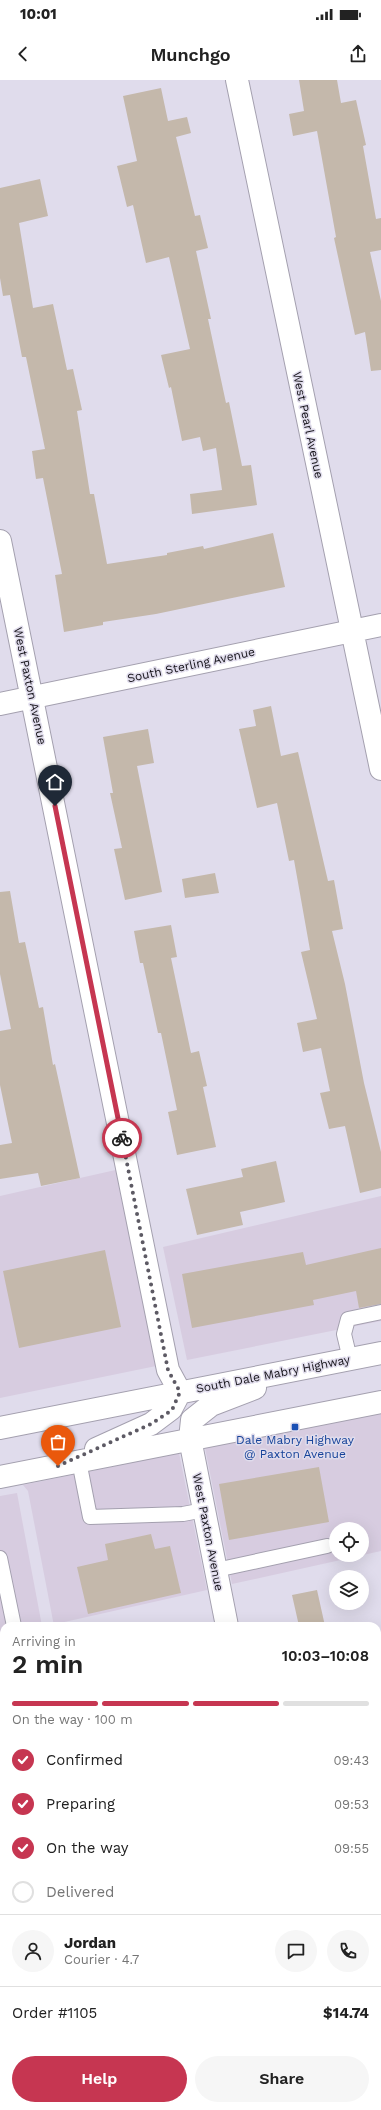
<!DOCTYPE html>
<meta charset="utf-8">
<style>
:root{--surface:#fff;--page:#f6f6f6;--text:#222;--muted:#767676;--line:#e0e0e0;--accent:#c63651}
body{margin:0;font-family:"Work Sans",sans-serif;background:var(--page);color:var(--text);height:100vh;display:flex;flex-direction:column;font-size:15px;white-space:nowrap}
*{box-sizing:border-box;margin:0}
p{font-size:13px;color:var(--muted)}
.icon{flex:none;width:22px;height:22px;fill:none;stroke:currentColor;stroke-width:2;stroke-linecap:round;stroke-linejoin:round}
.map{position:relative;flex:1;overflow:hidden}
.drawer{position:absolute;left:0px;top:1542px;width:381px;height:488px;display:flex;flex-direction:column;background:var(--surface);border-radius:12px 12px 0 0;box-shadow:0 4px 16px #0002}
.drawer>*{flex:none}
.controls{position:absolute;left:329px;top:1442px;display:grid;gap:8px}
.controls a{display:grid;place-items:center;width:40px;height:40px;border-radius:50%;background:var(--surface);box-shadow:0 4px 16px #0002;font-size:20px}
.pin{position:absolute;display:grid;place-items:center;width:34px;height:34px;color:#fff;margin:-41px -17px;border-radius:50% 50% 50% 0;rotate:-45deg;box-shadow:0 0 4px #0007}
.pin .icon{rotate:45deg}
.courier{position:absolute;display:grid;place-items:center;width:40px;height:40px;margin:-20px;border:3px solid #c63651;border-radius:50%;background:#fff;color:#222;box-shadow:0 1px 5px #0007}
.headline em{font-style:normal;font-weight:600}
.headline div{display:flex;flex-direction:column-reverse}
.headline{display:flex;align-items:center;justify-content:space-between;height:68px;padding:0 12px}
h1{font-size:26px;font-weight:600;line-height:30px}
.bar{display:grid;grid-template-columns:repeat(4,1fr);gap:6px 4px;align-content:center;height:48px;padding:0 12px}
.bar i{height:5px;border-radius:3px;background:var(--line)}
.bar .selected{background:var(--accent)}
.bar p{grid-column:span 4}
.line{display:flex;align-items:center;gap:10px;padding:0 12px;border-top:1px solid var(--line)}
.line div{flex:1}
.round{display:grid;place-items:center;flex:none;width:42px;height:42px;border-radius:21px;background:var(--page)}
ol{padding:0 12px;list-style:none}
li{display:flex;align-items:center;gap:12px;height:44px}
li p{margin-inline-start:auto}
li .icon{padding:4px;border-radius:50%;background:var(--accent);color:#fff;stroke-width:4}
li:last-child{color:var(--muted)}
li i{width:22px;height:22px;border:2px solid var(--line);border-radius:50%}
.action{display:flex;gap:8px;margin-top:auto;padding:8px 12px}
.action a{flex:1;height:46px;border-radius:24px;background:var(--accent);color:#fff;font-size:16px;font-weight:600;line-height:46px;text-align:center}
.action a+a{background:var(--page);color:var(--text)}
.status{display:flex;justify-content:space-between;align-items:center;height:28px;padding:0 20px;background:var(--surface);direction:ltr}
.status svg{height:11px;fill:currentColor}
header{display:flex;justify-content:space-between;align-items:center;height:52px;padding:0 12px;background:var(--surface);font-size:18px;font-weight:600}
.map>svg:first-child{display:block}
.commercial{fill:#d7cce0;fill-rule:evenodd}
.lines{fill:none;stroke-linecap:round;stroke-linejoin:round}
.stream{stroke:#a6c6f9;stroke-width:7}
.building{fill:#c4b8ab}
.service-casing{stroke:#a4a0af;stroke-width:16}
.minor-casing{stroke:#a4a0af;stroke-width:24}
.secondary-casing{stroke:#a4a0af;stroke-width:24}
.service{stroke:#fff;stroke-width:14}
.minor{stroke:#fff;stroke-width:22}
.secondary{stroke:#fff;stroke-width:22}
.done{stroke:#5d5a64;stroke-width:4;stroke-dasharray:0 7.2}
.route{stroke:#c63651;stroke-width:5}
.transit-dot{fill:#1a4fb4;stroke:#e0dcec;stroke-width:1.5}
.labels{text-anchor:middle;dominant-baseline:central;stroke-width:3;stroke-linejoin:round;paint-order:stroke}
.street-label{font-size:12px;fill:#16141a;stroke:#e0dcec}
.transit-label{font-size:12px;fill:#164399;stroke:#e0dcec}
</style>
<div class="status"><b>10:01</b><svg viewBox="0 0 49 12"><path d="M0 12V9h3v3zM5 12V6h3v6zM10 12V3h3v9zM15 12V0h3v12zM26 1h20v11H26zM47 4h2v5h-2z"/></svg></div>
<header><svg class="icon" aria-label="back" viewBox="0 0 24 24"><path d="M15 5l-7 7 7 7"/></svg>Munchgo<svg class="icon" aria-label="share" viewBox="0 0 24 24"><path d="M12 15V3M7 8l5-5 5 5M5 13v7h14v-7"/></svg></header>
<div class="map">
<svg width="381" height="2030" viewBox="0 0 381 2030">
<rect width="100%" height="100%" fill="#e0dcec"/>
<path class="commercial" d="M120,1089L161,1285L0,1318V1116Z
M381,1116V1241L187,1280L163,1167Z
M381,1333V1471L232,1504L205,1368ZM336,1449H362V1475H336Z
M179,1373L207,1510L60,1543L58,1544V1546H54L28,1411L23,1405Z
M17,1413L42,1546H4V2026H137L138,2030H0V1416Z"/>
<g class="lines">
<path class="stream" d="M377,1921L381,1920"/>
</g>
<path class="building" d="M299,0H337L341,23L356,20L366,65L363,66L376,139L381,138V170L370,172L381,221V290L371,291L365,252L355,255L334,158L336,157L317,51L293,56L289,34L304,31Z
M161,8L168,41L187,37L191,53L176,57L195,136L200,135L208,168L196,171L211,239H208L226,323L229,322L242,386L251,385L257,425L192,434L190,414L222,410L216,368L203,371L200,357L182,361L171,307L169,308L161,275L190,269L169,177L146,183L133,125L127,127L117,86L137,81L123,16Z
M40,99L48,136L19,143L33,228L53,224L67,290L73,289L82,330L77,331L90,414H94L107,484L167,475V473L203,466L204,469L273,453L285,507L156,534L103,542V545L64,552L55,495L62,494L43,398L36,399L32,371L45,369L26,277H22L10,215L3,216L0,198V108Z
M271,626L281,676L298,672L328,801L334,800L343,849L332,851L345,904L364,1003L381,1072V1108L360,1113L345,1046L329,1049L320,1013L330,1011L321,968L303,972L297,943L317,939L301,872L310,870L294,780L289,781L277,723L257,728L239,649L256,646L253,630Z
M148,649L154,683L137,686L162,812L125,820L114,769L122,768L110,713H113L103,657Z
M215,793L219,813L185,818L182,799Z
M10,811L19,863L25,862L39,928L43,927L53,985L55,984L80,1098L41,1106L38,1093L0,1099V1065L12,1063L0,1005V951L11,949L0,894V812Z
M171,845L177,877L171,878L191,973L199,971L207,1006L203,1007L216,1067L177,1075L168,1032L177,1030L161,953H158L143,883H140L134,851Z
M276,1081L285,1122L240,1132L243,1145L197,1155L186,1109L243,1097L241,1089Z
M381,1168V1224L359,1228L356,1211L313,1220L314,1225L192,1248L182,1194L303,1172L306,1185Z
M105,1170L121,1247L19,1268L3,1191Z
M319,1387L329,1442L229,1460L219,1404Z
M151,1454L155,1469L170,1466L181,1513L88,1534L77,1487L108,1480L105,1464Z
M317,1510L325,1546H299L292,1515Z"/>
<g class="lines">
<g class="service-casing">
<path id="service" d="M350,1279L344,1254L348,1239L381,1232
M79,1381L90,1437L183,1434L204,1430
M0,1478L14,1546
M216,1490L327,1466
M0,1649L4,1648
M125,2026V2030"/>
</g>
<g class="minor-casing">
<path id="minor" d="M237,0L381,689
M0,461L168,1290L180,1312
M0,624L381,545
M190,1359L227,1546
M323,2026L324,2030"/>
</g>
<g class="secondary-casing">
<path id="secondary" d="M0,1348L381,1273
M190,1359L192,1340L211,1325L255,1308
M96,1369L151,1344L171,1329L180,1312
M0,1397L381,1322"/>
</g>
<use href="#service" class="service"/>
<use href="#minor" class="minor"/>
<use href="#secondary" class="secondary"/>
</g>
<g class="lines">
<path class="done" d="M58,1386L151,1344L172,1330L180,1312L168,1290L122,1058"/>
<path class="route" d="M55,726L122,1058"/>
</g>
<rect class="transit-dot" x="291" y="1343" width="8" height="8" rx="2"/>
<g class="labels">
<g class="street-label">
<text transform="translate(308 345) rotate(78)">West Pearl Avenue</text>
<text transform="translate(191 585) rotate(-12)">South Sterling Avenue</text>
<text transform="translate(30 606) rotate(78)">West Paxton Avenue</text>
<text transform="translate(273 1294) rotate(-11)">South Dale Mabry Highway</text>
<text transform="translate(208 1452) rotate(79)">West Paxton Avenue</text>
</g>
<g class="transit-label">
<text x="295" y="1360">Dale Mabry Highway<tspan x="295" dy="14">@ Paxton Avenue</tspan></text>
</g>
</g>
</svg>
<div class="controls">
<a><svg class="icon" aria-label="locate" viewBox="0 0 24 24"><circle cx="12" cy="12" r="6"/><path d="M12 2v4M12 18v4M2 12h4M18 12h4"/></svg></a>
<a><svg class="icon" aria-label="layers" viewBox="0 0 24 24"><path d="M12 4l9 5-9 5-9-5zM3 14l9 5 9-5"/></svg></a>
</div>
<div class="pin" style="left:58px;top:1386px;background:#ea580c"><svg class="icon" aria-label="bag" viewBox="0 0 24 24"><path d="M5 8h14l-1 12H6zM9 8a3 3 0 0 1 6 0"/></svg></div>
<div class="pin" style="left:55px;top:726px;background:#1f2937"><svg class="icon" aria-label="home" viewBox="0 0 24 24"><path d="M3 11l9-7 9 7M6 9v11h12V9"/></svg></div>
<div class="courier" style="left:122px;top:1058px"><svg class="icon" aria-label="bike" viewBox="0 0 24 24"><circle cx="6" cy="16" r="4"/><circle cx="18" cy="16" r="4"/><path d="M6 16l4-8h5l3 8M10 8l3 8H6M13 5h3"/></svg></div>
<section class="drawer">
<div class="headline"><div><h1>2 min</h1><p>Arriving in</p></div><em>10:03–10:08</em></div>
<div class="bar"><i class="selected"></i><i class="selected"></i><i class="selected"></i><i></i><p>On the way · 100 m</p></div>
<ol>
<li><svg class="icon" aria-label="check" viewBox="0 0 24 24"><path d="M5 12l5 5 9-10"/></svg>Confirmed<p>09:43</p></li>
<li><svg class="icon" aria-label="check" viewBox="0 0 24 24"><path d="M5 12l5 5 9-10"/></svg>Preparing<p>09:53</p></li>
<li><svg class="icon" aria-label="check" viewBox="0 0 24 24"><path d="M5 12l5 5 9-10"/></svg>On the way<p>09:55</p></li>
<li><i></i>Delivered</li>
</ol>
<div class="line" style="height:72px"><a class="round"><svg class="icon" aria-label="person" viewBox="0 0 24 24"><circle cx="12" cy="8" r="4"/><path d="M4 21q1-7 8-7t8 7"/></svg></a><div><b>Jordan</b><p>Courier · 4.7</p></div><a class="round"><svg class="icon" aria-label="chat" viewBox="0 0 24 24"><path d="M4 5h16v11H9l-5 4z"/></svg></a><a class="round"><svg class="icon" aria-label="phone" viewBox="0 0 24 24"><path d="M5 4h4l2 5-3 2q2 4 5 5l2-3 5 2v4C11 20 4 13 5 4z"/></svg></a></div>
<div class="line" style="height:52px"><div>Order #1105</div><b>$14.74</b></div>
<div class="action"><a>Help</a><a>Share</a></div>
</section>
</div>
